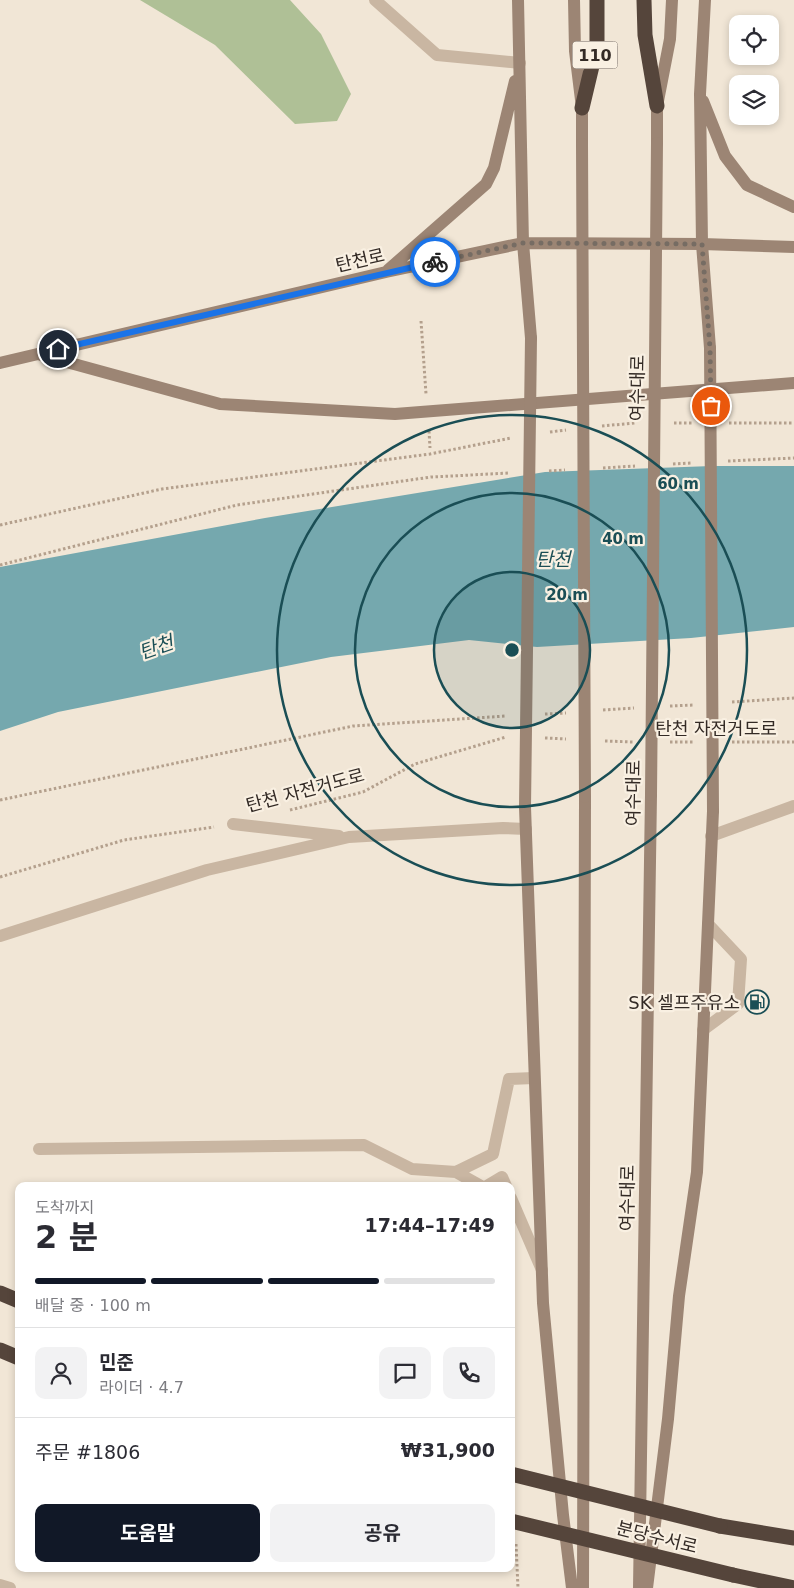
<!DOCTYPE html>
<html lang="ko">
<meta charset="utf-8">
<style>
:root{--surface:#fff;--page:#f2f2f3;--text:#2b2b33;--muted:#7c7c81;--line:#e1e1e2;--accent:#111827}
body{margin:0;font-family:"DejaVu Sans","Noto Sans KR",sans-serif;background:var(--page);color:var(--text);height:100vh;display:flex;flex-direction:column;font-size:19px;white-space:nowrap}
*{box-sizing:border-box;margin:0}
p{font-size:16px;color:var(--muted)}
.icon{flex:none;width:28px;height:28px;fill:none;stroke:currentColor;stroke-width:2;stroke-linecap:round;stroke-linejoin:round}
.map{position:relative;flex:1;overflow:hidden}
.details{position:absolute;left:15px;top:1182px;width:500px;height:390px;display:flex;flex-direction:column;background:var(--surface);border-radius:10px;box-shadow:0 2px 8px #0003}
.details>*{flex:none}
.controls{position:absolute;left:729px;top:15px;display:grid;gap:10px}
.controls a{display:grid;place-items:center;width:50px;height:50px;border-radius:10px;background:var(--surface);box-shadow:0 2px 8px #0003;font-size:25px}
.pin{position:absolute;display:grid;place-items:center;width:42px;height:42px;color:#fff;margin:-21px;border:2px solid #fff;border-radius:50%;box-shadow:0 1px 5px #0007}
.courier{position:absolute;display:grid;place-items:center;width:50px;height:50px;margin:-25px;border:4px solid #1a73e8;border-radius:50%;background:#fff;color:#222;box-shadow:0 1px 6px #0007}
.headline em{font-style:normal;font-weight:700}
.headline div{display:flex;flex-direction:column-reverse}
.headline{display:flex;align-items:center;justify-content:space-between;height:85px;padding:0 20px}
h1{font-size:32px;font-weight:700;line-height:38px}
.bar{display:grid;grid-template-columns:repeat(4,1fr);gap:8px 5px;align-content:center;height:60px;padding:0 20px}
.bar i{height:6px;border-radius:4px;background:var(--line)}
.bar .on{background:var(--accent)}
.bar p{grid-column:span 4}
.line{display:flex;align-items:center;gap:12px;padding:0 20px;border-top:1px solid var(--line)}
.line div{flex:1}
.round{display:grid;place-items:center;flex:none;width:52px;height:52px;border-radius:10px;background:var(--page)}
.cta{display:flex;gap:10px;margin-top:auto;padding:10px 20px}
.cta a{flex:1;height:58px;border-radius:10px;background:var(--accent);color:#fff;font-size:20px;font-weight:700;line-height:58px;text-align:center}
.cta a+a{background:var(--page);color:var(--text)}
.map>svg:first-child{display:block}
.green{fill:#afc096}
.water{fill:#75a8ae}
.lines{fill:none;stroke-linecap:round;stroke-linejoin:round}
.path{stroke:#b4a08d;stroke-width:3;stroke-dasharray:2.5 2.5;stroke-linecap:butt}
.lane{stroke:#c9b6a2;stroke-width:12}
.street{stroke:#c9b6a2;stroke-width:12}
.secondary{stroke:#9c8574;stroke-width:12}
.highway{stroke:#55453b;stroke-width:15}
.secondary-bridge{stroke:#9c8574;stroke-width:12}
.highway-bridge{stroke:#55453b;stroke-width:15}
.done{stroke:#766c63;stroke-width:5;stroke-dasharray:0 9}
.route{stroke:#1a73e8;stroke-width:6}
.ring{fill:none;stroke:#1a4e55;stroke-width:2.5}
.labels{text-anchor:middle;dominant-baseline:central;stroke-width:4.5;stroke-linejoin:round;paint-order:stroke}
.shield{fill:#f9f0e2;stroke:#6e655e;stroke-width:1}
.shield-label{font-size:16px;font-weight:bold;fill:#332a25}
.street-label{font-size:18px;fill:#332a25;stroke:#f9f0e2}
.poi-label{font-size:18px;fill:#332a25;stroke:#f9f0e2;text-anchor:end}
.water-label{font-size:19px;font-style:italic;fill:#1a4e55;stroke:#f9f0e2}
.centre{fill:#1a4e55;stroke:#f9f0e2;stroke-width:2.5}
.ring-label{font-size:15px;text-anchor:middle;font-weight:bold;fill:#1a4e55;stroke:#f9f0e2;stroke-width:4.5;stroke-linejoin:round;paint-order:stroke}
</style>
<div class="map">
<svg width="794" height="1588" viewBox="0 0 794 1588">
<rect width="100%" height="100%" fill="#f1e6d6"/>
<path class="green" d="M140,0H290L321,34L351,94L337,121L295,124L215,45Z"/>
<path class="water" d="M712,466H794V627L691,638L537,647L469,640L331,657L58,712L0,731V567L265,518L545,472Z"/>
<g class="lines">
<path class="path" d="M421,321L426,394
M674,423H693
M729,423H794
M602,426L635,423
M429,431L430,448
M550,432L566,430
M728,461L794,458
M673,464L692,463
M603,468L635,466
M549,471L565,470
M0,525L162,489L430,454L511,438
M0,565L237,505L431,477L510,473
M732,702L794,698
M670,706L694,705
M603,710L634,708
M545,714L566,713
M545,738L566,739
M605,741L633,742
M670,742H693
M732,742H794
M0,800L353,726L506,716
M290,810L363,792L415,764L506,737
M0,877L124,840L214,827
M511,1418L513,1455
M516,1544L518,1588"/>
<path class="lane" d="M233,824L339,836
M711,836L794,806
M0,936L207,870L349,837L503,828L526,829
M703,1030L738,1004L741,959L708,924
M39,1149L364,1145L412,1169L456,1172L481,1186
M456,1172L493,1154L509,1079L534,1078
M487,1186L502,1177L506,1186
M511,1198L542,1270
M0,1585L10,1588"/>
<path class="street" d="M375,0L437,55L520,63"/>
<path class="secondary" d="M518,0L523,243L531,338
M574,0L575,51L582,108V144
M705,0L700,94L702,244L710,348
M703,101L725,156L747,185L794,207
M657,143V106L670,39L672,0
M388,270L486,184L494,168L515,81
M41,355L220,404L395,414L794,383
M0,363L386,272L523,243L702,244L794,247
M525,807L543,1303L563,1515L572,1588
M583,1588L585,797
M639,1588L651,795
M647,1588L668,1419L679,1296L697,1172L713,811"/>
<path class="highway" d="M644,0L645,35L657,106
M582,108L597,45V0
M0,1293L19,1301
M0,1350L19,1358
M720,1526L794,1538
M733,1575L794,1588"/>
<path class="secondary-bridge" d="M582,144L585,797
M710,348L713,811
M651,795L657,143
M525,807L531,338"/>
<path class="highway-bridge" d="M511,1474L720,1526
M511,1521L733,1575"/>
</g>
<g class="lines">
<path class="done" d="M435,262L523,243L702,244L710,348L711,406"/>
<path class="route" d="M58,349L435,262"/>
</g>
<circle cx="512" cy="650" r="78" fill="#1a4e55" fill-opacity=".12"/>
<g class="ring">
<circle cx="512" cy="650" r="78"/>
<circle cx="512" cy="650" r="157"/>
<circle cx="512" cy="650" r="235"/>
</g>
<defs>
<g id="fuel-ring" transform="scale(1.25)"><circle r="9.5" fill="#f9f0e2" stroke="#1a4e55" stroke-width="1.5"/><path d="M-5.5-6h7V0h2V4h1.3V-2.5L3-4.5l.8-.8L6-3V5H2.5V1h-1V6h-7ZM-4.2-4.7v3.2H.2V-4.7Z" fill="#1a4e55"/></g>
</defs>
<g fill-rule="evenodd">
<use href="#fuel-ring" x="757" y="1002"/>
</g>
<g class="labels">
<rect class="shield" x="572.5" y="41.5" width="45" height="27" rx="4"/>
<g class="shield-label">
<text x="595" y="55">110</text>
</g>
<g class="street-label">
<text transform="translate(360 260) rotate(-13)">탄천로</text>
<text transform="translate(637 388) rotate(-89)">여수대로</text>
<text x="716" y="728">탄천 자전거도로</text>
<text transform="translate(305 790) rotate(-15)">탄천 자전거도로</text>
<text transform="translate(633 793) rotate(-89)">여수대로</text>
<text transform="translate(627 1198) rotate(-89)">여수대로</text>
<text transform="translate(657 1537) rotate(14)">분당수서로</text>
</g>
<g class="poi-label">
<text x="740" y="1002">SK 셀프주유소</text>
</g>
<g class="water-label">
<text x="553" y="559">탄천</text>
<text transform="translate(156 647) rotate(-19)">탄천</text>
</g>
</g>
<circle cx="512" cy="650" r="8" class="centre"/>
<g class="ring-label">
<text x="678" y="489">60 m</text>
<text x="623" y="544">40 m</text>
<text x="567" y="600">20 m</text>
</g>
</svg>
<div class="controls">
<a><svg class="icon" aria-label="locate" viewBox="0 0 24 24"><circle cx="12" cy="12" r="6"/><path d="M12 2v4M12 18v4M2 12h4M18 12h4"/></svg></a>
<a><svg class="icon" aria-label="layers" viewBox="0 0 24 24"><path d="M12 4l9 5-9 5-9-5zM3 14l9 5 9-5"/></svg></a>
</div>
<div class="pin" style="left:711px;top:406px;background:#ea580c"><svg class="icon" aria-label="bag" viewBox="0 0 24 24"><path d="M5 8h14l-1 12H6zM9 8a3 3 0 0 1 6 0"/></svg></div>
<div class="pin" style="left:58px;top:349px;background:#1f2937"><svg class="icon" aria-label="home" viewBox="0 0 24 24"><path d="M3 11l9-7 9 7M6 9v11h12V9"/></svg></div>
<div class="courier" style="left:435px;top:262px"><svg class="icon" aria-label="bike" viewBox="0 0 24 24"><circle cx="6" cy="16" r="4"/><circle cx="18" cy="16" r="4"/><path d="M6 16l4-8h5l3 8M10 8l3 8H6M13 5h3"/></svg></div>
<section class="details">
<div class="headline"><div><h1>2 분</h1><p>도착까지</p></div><em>17:44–17:49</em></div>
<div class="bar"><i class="on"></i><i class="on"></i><i class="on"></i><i></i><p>배달 중 · 100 m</p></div>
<div class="line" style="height:90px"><a class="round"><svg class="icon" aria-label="person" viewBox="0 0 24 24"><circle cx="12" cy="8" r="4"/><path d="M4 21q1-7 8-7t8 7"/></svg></a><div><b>민준</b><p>라이더 · 4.7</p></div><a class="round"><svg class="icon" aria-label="chat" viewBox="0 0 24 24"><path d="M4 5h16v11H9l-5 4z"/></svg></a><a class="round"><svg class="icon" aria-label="phone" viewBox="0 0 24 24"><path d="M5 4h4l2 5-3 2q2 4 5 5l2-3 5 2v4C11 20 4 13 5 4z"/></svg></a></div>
<div class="line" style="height:65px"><div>주문 #1806</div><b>₩31,900</b></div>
<div class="cta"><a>도움말</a><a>공유</a></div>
</section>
</div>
